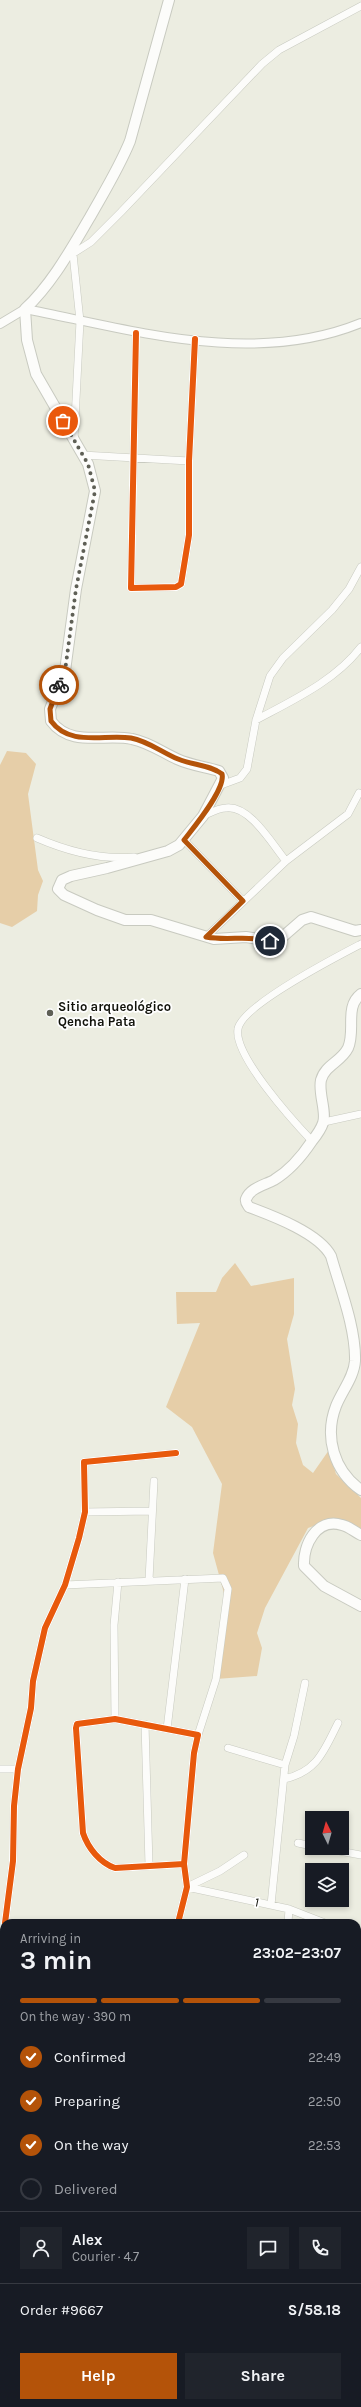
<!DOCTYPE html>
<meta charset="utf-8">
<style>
:root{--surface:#171b24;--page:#20242c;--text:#f1f3f6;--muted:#9ea1a6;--line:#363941;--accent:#b45309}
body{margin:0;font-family:Karla,sans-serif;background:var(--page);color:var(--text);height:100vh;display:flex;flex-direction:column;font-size:15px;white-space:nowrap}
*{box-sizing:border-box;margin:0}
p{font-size:13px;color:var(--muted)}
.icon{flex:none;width:22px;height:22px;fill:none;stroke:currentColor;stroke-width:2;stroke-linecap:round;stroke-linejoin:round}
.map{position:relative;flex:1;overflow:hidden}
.details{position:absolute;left:0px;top:1919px;width:361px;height:488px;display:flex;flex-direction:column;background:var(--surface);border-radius:12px 12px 0 0;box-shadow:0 2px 6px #0003}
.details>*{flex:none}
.needle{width:26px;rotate:355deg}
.buttons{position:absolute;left:305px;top:1811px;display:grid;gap:8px}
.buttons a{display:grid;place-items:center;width:44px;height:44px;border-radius:0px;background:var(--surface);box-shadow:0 2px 6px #0003;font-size:20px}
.pin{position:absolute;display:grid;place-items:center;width:34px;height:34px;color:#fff;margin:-17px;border:2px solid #fff;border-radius:50%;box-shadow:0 1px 4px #0007}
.courier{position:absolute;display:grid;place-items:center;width:40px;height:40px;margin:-20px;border:3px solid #b45309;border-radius:50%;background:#fff;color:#222;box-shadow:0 1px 5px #0007}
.head em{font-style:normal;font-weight:700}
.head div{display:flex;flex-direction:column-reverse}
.head{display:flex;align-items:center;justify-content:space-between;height:68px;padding:0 20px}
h1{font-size:26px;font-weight:700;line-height:30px}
.bar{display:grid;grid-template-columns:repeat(4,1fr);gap:6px 4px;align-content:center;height:48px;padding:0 20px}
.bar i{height:5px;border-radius:3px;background:var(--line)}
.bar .selected{background:var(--accent)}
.bar p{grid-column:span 4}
.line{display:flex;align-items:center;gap:10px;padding:0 20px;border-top:1px solid var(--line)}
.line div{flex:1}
.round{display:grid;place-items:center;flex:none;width:42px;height:42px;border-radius:0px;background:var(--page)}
ol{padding:0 20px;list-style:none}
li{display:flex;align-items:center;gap:12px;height:44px}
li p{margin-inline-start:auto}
li .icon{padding:4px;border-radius:50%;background:var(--accent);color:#fff;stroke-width:4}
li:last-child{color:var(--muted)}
li i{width:22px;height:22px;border:2px solid var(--line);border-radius:50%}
.primary-button{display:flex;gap:8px;margin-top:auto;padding:8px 20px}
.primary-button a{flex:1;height:46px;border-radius:0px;background:var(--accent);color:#fff;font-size:16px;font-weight:700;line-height:46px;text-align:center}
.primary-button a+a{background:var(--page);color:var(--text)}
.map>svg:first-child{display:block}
.green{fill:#e6cea8}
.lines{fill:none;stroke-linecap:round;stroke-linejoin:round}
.minor-casing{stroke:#c8cac0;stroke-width:8}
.tertiary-casing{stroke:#c8cac0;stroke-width:10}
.secondary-casing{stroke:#c8cac0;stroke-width:12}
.minor{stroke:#fcfcfa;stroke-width:7}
.tertiary{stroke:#fcfcfa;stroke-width:8}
.secondary{stroke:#fcfcfa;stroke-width:10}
.cycleway-casing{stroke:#fff;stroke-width:8}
.cycleway{stroke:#e8590c;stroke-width:6}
.done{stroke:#5e5f55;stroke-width:4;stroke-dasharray:0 7.2}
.route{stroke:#b45309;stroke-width:5}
.poi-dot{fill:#5e5f55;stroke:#fff;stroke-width:1.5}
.labels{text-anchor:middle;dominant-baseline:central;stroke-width:3.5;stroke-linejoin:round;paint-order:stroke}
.poi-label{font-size:13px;font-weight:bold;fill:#11120a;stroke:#fff;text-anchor:start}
.street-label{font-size:13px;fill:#11120a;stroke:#fff}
</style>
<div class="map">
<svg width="361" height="2407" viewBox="0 0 361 2407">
<rect width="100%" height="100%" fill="#ecede1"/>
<path class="green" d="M7,751L26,753L36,764L28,794L38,870L43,881L38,895L37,911L12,927L0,923V765Z
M235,1263L251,1286L294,1278V1314L287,1339L295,1389L292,1405L298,1424L296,1443L303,1465L313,1473L329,1450L336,1474L361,1498V1529C338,1516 332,1519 308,1528L265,1608L257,1633L262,1648L257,1676L216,1679L225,1597L213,1553L222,1484L192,1427L166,1407L200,1323L177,1324L176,1292H216L222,1278Z"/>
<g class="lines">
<g class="minor-casing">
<path id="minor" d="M73,254L80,321L74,439
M66,258L91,242L121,212L262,64L279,50L361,6
M136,333L131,588L176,587L181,584L189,535V461L195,339
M82,455L189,461
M256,720C293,700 335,681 361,647
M221,785L240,778L247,769L256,720L270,676L283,658L332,610L349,589L361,567
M203,816C210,813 218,808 226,808C250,805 272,844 286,861
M37,838C67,851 101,860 134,857
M184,840L243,901
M206,937L286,861L348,814L359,793
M324,1122L361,1114
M312,1141C294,1122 233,1055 238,1029C241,1006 338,956 361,944
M85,1512L152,1511
M149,1580L154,1481
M65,1585L223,1578L228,1589L216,1679L198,1735
M115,1719L114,1625L118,1582
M145,1724L149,1865
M167,1729L185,1579
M228,1748L285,1765
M0,1769H18
M284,1779C317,1772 324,1751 338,1723
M298,1843L312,1846
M323,1848L361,1855
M187,1887L289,1909L325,1923
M187,1887L220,1871L244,1855
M271,1905L285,1765L294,1736L305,1683
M5,1923L13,1861L14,1806L18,1769L31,1708L33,1681L45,1628L65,1585L79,1538L85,1512L84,1462L176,1453
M178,1923L187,1887L184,1864L194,1753L198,1735L115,1719L77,1724L76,1728L83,1833C88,1848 100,1863 115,1868L184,1864
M288,1923L289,1909
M4,1933V1978
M357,1941L361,1944
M357,2019L361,2014
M357,2055L361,2058
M0,2103L4,2104
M357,2113L361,2107
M357,2189L361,2184
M357,2200L361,2203
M0,2271L4,2210
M357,2272L361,2269
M357,2293L361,2294
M0,2340H4
M311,2403V2407
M334,2403L336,2407
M158,2407L159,2403
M240,2407V2403"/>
</g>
<g class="tertiary-casing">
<path id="tertiary" d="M0,324L25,309C133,330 253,367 361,323"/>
</g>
<g class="secondary-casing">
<path id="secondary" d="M169,0L130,141C119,168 104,192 90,217C71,249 52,284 25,309L27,340L36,374L88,464L95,491L76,589L65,671L50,709L51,721C71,748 105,733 132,739C148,742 162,752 177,759C190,765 205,767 219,771L223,778L203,816L179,845L168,851L107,868L71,876L62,880L58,889L64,895L97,910L125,920H151L214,939L246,937L270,941L279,940L302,920L311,917L355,931L361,930
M361,994C344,1007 356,1030 348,1048C341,1062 325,1065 321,1080C318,1093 327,1112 323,1123C321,1129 316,1136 312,1141C302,1156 289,1171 274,1180C265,1185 250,1188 246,1199C245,1202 247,1204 249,1207C273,1216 319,1233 331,1256C340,1288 356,1328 355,1361C354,1377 342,1391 336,1406C324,1437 334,1471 361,1490
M361,1535C355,1532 348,1526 342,1525C316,1517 303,1546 304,1566L324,1586L361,1606"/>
</g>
<use href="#minor" class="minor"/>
<use href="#tertiary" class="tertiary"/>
<use href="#secondary" class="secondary"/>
<g class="cycleway-casing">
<path id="cycleway" d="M136,333L131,588L176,587L181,584L189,535V461L195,339
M5,1923L13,1861L14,1806L18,1769L31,1708L33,1681L45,1628L65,1585L79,1538L85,1512L84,1462L176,1453
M178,1923L187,1887L184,1864L194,1753L198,1735L115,1719L77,1724L76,1728L83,1833C88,1848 100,1863 115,1868L184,1864"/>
</g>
<use href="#cycleway" class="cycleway"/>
</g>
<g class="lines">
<path class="done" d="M59,685L65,671L76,589L95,491L88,464L63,421"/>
<path class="route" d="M59,685L50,709L51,721C70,747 104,734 131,738C148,741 163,753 178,759C192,765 211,765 222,774C226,789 194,827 184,840L243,901L206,937C228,941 248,935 270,941"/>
</g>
<circle class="poi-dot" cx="50" cy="1013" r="4"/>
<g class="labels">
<g class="poi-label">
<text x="58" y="1006">Sitio arqueológico<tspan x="58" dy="15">Qencha Pata</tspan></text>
</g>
<g class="street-label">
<text transform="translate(257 1902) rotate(12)">1</text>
</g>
</g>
</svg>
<div class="buttons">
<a><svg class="needle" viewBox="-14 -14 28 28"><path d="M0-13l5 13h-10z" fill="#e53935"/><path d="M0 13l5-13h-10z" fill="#9ea1a6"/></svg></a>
<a><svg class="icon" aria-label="layers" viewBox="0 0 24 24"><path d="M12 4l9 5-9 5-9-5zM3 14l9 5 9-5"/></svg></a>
</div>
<div class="pin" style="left:63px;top:421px;background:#ea580c"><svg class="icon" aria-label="bag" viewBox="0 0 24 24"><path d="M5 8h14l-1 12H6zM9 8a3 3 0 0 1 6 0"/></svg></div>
<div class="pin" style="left:270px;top:941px;background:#1f2937"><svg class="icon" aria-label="home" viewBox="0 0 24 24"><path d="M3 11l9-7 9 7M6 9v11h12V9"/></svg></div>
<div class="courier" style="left:59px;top:685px"><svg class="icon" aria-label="bike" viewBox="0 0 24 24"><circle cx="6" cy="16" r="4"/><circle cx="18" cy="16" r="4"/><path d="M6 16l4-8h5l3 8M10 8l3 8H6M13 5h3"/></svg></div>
<section class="details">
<div class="head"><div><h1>3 min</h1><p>Arriving in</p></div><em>23:02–23:07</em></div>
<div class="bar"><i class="selected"></i><i class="selected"></i><i class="selected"></i><i></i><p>On the way · 390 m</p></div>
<ol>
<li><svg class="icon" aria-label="check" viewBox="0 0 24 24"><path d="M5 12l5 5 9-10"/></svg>Confirmed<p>22:49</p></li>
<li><svg class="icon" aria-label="check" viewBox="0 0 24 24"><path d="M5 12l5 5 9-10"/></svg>Preparing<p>22:50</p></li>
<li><svg class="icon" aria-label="check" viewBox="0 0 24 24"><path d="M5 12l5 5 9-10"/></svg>On the way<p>22:53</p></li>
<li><i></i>Delivered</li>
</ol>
<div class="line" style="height:72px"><a class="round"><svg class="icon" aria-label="person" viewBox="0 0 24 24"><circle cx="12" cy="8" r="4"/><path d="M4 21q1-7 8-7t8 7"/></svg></a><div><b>Alex</b><p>Courier · 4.7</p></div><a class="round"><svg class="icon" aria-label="chat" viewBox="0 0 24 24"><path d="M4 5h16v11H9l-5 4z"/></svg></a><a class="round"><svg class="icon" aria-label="phone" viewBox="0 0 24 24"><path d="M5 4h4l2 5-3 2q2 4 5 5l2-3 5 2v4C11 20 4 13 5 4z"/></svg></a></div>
<div class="line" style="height:52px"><div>Order #9667</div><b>S/58.18</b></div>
<div class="primary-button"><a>Help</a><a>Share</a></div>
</section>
</div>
